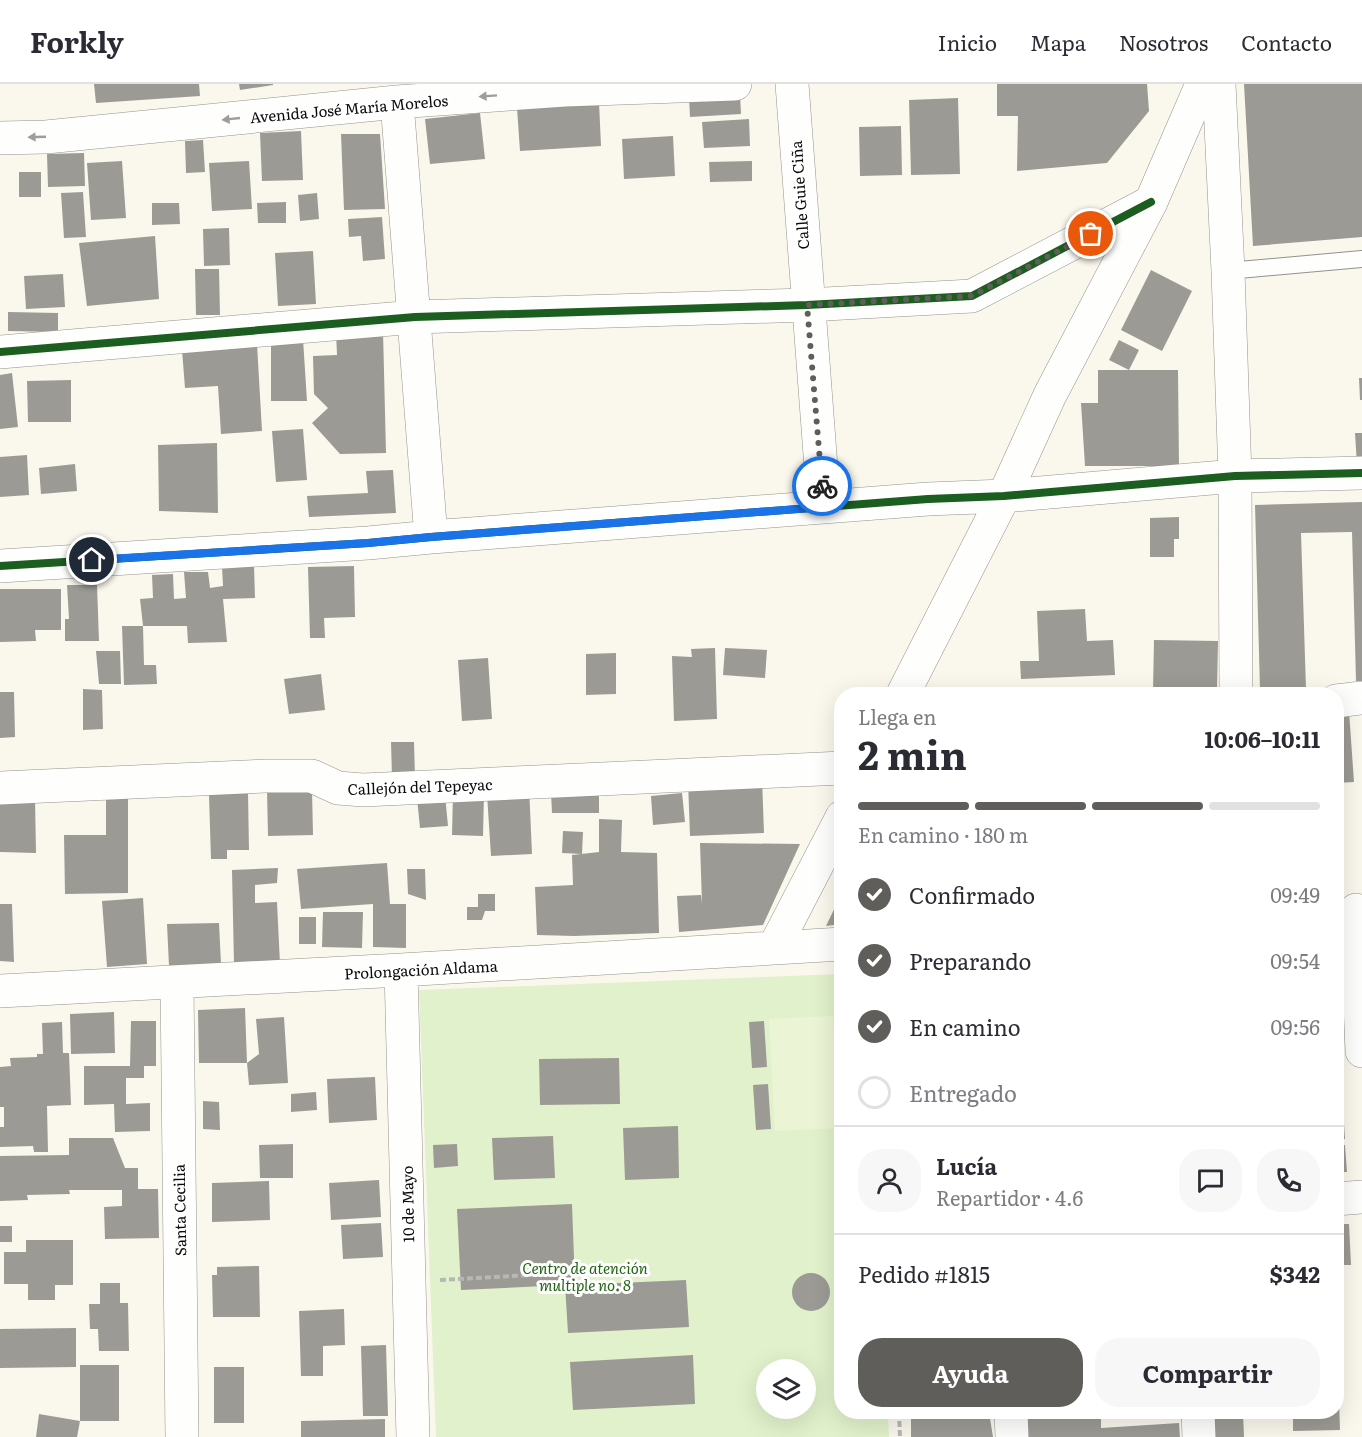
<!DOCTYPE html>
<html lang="es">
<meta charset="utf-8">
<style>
:root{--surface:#fff;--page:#f7f7f7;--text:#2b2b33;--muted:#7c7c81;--line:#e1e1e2;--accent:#5f5e5a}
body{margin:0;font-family:Literata,serif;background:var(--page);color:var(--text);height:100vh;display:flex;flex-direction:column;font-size:22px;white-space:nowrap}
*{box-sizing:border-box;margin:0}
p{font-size:20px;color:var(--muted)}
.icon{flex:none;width:33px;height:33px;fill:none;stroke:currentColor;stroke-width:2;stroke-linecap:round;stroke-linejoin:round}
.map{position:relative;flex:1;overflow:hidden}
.drawer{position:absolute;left:834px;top:603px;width:510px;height:732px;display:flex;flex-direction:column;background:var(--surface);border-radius:24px;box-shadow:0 6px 24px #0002}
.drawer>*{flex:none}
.controls{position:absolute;left:756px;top:1275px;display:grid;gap:12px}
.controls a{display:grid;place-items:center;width:60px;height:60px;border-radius:50%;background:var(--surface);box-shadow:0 6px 24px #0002;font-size:30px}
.pin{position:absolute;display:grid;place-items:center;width:51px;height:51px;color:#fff;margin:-26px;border:3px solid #fff;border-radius:50%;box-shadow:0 2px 6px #0007}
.courier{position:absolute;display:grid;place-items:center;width:60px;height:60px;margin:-30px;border:4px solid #1a73e8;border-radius:50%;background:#fff;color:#222;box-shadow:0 2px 8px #0007}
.headline em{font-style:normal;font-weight:700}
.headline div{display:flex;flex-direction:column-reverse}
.headline{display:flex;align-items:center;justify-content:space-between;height:102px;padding:0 24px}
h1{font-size:39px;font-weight:700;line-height:45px}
.bar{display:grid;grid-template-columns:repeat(4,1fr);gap:9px 6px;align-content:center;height:72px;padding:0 24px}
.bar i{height:8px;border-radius:4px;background:var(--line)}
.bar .current{background:var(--accent)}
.bar p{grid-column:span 4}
.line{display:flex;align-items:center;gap:15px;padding:0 24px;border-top:2px solid var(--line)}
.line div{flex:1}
.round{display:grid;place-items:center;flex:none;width:63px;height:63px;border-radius:24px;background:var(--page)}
ol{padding:0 24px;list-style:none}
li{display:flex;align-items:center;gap:18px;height:66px}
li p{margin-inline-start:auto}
li .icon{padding:6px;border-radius:50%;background:var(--accent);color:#fff;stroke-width:4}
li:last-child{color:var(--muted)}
li i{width:33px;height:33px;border:3px solid var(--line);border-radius:50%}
.button{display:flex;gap:12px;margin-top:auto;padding:12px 24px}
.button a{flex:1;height:69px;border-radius:24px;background:var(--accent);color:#fff;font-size:24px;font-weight:700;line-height:69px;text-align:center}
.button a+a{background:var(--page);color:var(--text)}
header{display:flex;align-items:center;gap:36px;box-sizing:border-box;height:84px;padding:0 30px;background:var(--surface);border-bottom:2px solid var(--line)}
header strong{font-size:28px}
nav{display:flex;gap:33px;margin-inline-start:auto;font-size:21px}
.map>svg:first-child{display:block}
.green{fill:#e1f1cb;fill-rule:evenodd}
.pitch{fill:#ebf5d5}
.building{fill:#9c9a94}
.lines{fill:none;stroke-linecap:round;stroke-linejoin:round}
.service-casing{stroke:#93928d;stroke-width:18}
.minor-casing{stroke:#93928d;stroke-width:34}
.path{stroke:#b7b7b5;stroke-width:4;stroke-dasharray:6 3;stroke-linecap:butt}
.service{stroke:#fefefc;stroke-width:16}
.minor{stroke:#fefefc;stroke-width:33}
.cycleway-casing{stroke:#fff;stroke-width:11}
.cycleway{stroke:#1b5e20;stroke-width:8}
.oneway{fill:#9d9d9c}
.done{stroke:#5f5e5a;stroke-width:6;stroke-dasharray:0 10.8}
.route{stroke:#1a73e8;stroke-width:8}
.labels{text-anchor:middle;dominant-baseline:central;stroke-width:6;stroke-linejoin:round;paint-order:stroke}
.street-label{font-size:15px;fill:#0b0b0b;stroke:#fff}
.park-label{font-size:15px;font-style:italic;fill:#246617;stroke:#fff}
</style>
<header>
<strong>Forkly</strong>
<nav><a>Inicio</a><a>Mapa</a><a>Nosotros</a><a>Contacto</a></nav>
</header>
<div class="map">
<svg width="1362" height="1353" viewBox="0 0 1362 1353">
<rect width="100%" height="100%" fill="#faf8ed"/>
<path class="green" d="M841,890L842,1328H888L889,1353H436L419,906ZM766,1286H806V1324H766Z"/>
<path class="pitch" d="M833,932L838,1044L775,1047L769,935Z"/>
<path class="building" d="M94,0H199L200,12L96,19Z
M239,0H273V1L240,6Z
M997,0H1147L1149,27L1107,79L1017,87L1018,32H997Z
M1244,0H1362V153L1253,162Z
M740,10L741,30L690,33L689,13Z
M958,14L960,90L911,91L909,16Z
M599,18L601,62L520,67L517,24Z
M480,29L485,75L430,80L425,35Z
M749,35L750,62L704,64L702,38Z
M901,42L902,91L860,92L859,43Z
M301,47L303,96L262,97L260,49Z
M341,50H380L385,125L344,126Z
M673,52L675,92L624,95L622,55Z
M203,56L205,88L186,89L185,57Z
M84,69L85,102L48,103L47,70Z
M122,77L126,134L91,136L87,79Z
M249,77L252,125L212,127L209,79Z
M752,77V97L710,98L709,78Z
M19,88H41V113H19Z
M83,108L86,153L64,154L61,109Z
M317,109L319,135L300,137L298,111Z
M286,118V139H258L257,119Z
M152,119H179L180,140L152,141Z
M382,133L385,175L363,177L361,152L349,153L348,135Z
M229,144L230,181L204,182L203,145Z
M155,152L159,215L87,222L79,159Z
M313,167L316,220L278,222L275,169Z
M195,185H219L220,231H196Z
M1151,186L1192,207L1162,267L1121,246Z
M63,190L65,223L26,225L24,192Z
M8,228L58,229V248L8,247Z
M383,247L386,369L340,370L312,339L328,324L314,310L313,272L337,271L336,248Z
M303,255L307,317H271V256Z
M1119,256L1139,266L1129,286L1109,276Z
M257,260L262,347L221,350L218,302L185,304L182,266Z
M1098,286H1178L1179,382H1085L1081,319H1098Z
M12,289L18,343L0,345V291Z
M1359,294H1362V316H1360Z
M71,296V338H28L27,297Z
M303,345L307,396L276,398L272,347Z
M1355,349H1362V381H1357Z
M217,359L218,429L159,427L158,361Z
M27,371L29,411L0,413V373Z
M75,380L77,407L41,410L39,384Z
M393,386L396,429L309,433L307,412L368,409L366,387Z
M1362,418V597H1356L1352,448L1301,449L1306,605L1260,606L1255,421Z
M1179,433V455H1174V473H1150V434Z
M254,482L255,514L223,515L227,558L188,559L187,542H143L144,581H156L157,600L124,601L122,542H143L140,515L153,514L152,491L173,490L174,515L186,514L184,488H208L210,504L223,502L222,483Z
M354,482L355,533L324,534L325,554H310L308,483Z
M67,501H97L99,557H65V535H69Z
M0,505H61V546H35L36,557L0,558Z
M1085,525L1087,557L1113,556L1115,591L1021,595L1020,577H1039L1037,527Z
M1154,556L1218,557L1217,608L1153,607Z
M715,564L717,635L674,637L672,572L692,573L691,565Z
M725,564L767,566L765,594L723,591Z
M96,567H120L121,600H99Z
M616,569V610L586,611V570Z
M488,574L492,635L462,637L458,576Z
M321,590L325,626L289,630L284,595Z
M83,605L102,606L103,645L83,646Z
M0,608H14L15,653L0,654Z
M1349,627L1354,698L1336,699V628Z
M391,658H414L415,693L392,694Z
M762,694L764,749L690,752L688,697Z
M529,702L532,770L491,772L487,710Z
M267,706H312L313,751L268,752Z
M106,708H128V809L65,810L64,751H106Z
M248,709L249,766H227V775H211L209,711Z
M453,709H484L483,752L452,751Z
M551,709H599V729H552Z
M682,709L685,738L653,741L651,712Z
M445,711L448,742L420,744L417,714Z
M0,714H35L36,769L0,768Z
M599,735L622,736L621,768L657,769L659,849L574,852L537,851L535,803L573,801L572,771L599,768Z
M563,747L583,748L582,770L562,769Z
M700,759L800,760L763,841L679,848L677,812L701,811L702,820Z
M387,779L390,820H406V864L373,863V820L301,825L297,785Z
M278,784L277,799L255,801V819L277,818L280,880H234L232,786Z
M407,785H425L426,816L408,810Z
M842,809V840L826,842Z
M478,810H495V827H485L482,836H467V823H478Z
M143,814L147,880L107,883L102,817Z
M0,820H12L14,878L0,877Z
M323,828H363L362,864L322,863Z
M299,833H316V860H299Z
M219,839L221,880L169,882L167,840Z
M1339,885L1340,916H1336V886Z
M1336,923H1339L1342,957H1336Z
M245,924L247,979H199L198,926Z
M114,928L115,969L71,970L70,930Z
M284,933L288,999L249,1001L247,979L259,970L256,935Z
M838,933H842V954H840Z
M131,937H156V982H144V994H126V1020L150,1019V1047L115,1048L114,1020L84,1021V982H130Z
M764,937L767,983L752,984L749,938Z
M62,938L63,969H69L71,1021L47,1022L48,1068H34L33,1062L0,1063V1043H4V1023H0V983L11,982L10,974L37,973V970H43L42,939Z
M619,974L620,1020L540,1021L539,975Z
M375,993L377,1036L329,1039L327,995Z
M768,1000L771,1045L756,1046L753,1001Z
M316,1008L317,1026L291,1028V1010Z
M203,1017L219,1018L220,1046L203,1045Z
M1343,1024L1345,1055L1336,1056V1025Z
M678,1042L679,1094L625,1096L623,1044Z
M553,1052L555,1094L494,1096L492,1054Z
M69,1054H113L125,1084H138V1105H158L159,1154L105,1155L104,1123L122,1122V1106H69L70,1110L27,1111L28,1116L0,1117V1072L69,1071Z
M293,1060V1094H260L259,1061Z
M457,1060L458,1082L434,1084L433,1061Z
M1336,1061H1345L1347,1088H1336Z
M379,1096L381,1133L331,1136L329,1099Z
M269,1097L270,1136L212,1138V1099Z
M572,1120L575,1201L686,1196L689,1243L568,1249L565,1201L461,1206L457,1125Z
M381,1139L383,1173L343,1175L341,1141Z
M1336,1140H1349L1351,1181H1336Z
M0,1142H12V1158H0Z
M26,1156H73V1201H55V1216H28V1200H4V1168H26Z
M259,1182L260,1233H213L212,1191H217V1183Z
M792 1208a19 19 0 1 1 38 0a19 19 0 1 1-38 0Z
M100,1199H120V1219H128L129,1267H99L98,1245H90L89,1220H100Z
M344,1225L345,1261L323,1262V1292H301L299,1227Z
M76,1244V1283L0,1284V1245Z
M386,1261L388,1332H363L361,1262Z
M693,1271L695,1320L573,1326L570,1278Z
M80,1281H119V1337H80Z
M214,1283H244V1339H214Z
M1336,1315H1339L1340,1346L1293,1347V1328H1336Z
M911,1328H989L993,1353H911Z
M1024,1328H1101V1344L1179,1339L1180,1353H1025Z
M1146,1328H1179V1335H1146Z
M1214,1328H1243L1244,1353H1215Z
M39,1330L80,1337L77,1353H36Z
M385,1335V1353H301V1337Z"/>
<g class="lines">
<g class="service-casing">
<path id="service" d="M1228,187L1362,175"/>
</g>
<g class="minor-casing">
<path id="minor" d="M792,0L824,423
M1219,0L1228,187L1235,392L1236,610
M397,18L431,453
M0,54L46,53L397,18L565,6L735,0
M0,268L415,233L807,221L972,212L1151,118
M0,482L368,459L431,453L928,415L1004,412L1235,392L1362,389
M903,610L1004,412L1050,311L1151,118L1202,0
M1336,617L1362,614
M0,704L266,692H312L338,704L363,706L842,684
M1356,826L1362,967
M774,864L842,733
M401,886L413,1353
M177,899L182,1353
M0,907L401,886L842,860
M1336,1115L1362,1113
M1011,1328L1012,1353
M1198,1328L1199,1353"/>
</g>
<path class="path" d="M440,1196L550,1190
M899,1328L900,1353"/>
<use href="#service" class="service"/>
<use href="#minor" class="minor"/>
<g class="cycleway-casing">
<path id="cycleway" d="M0,268L415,233L807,221L972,212L1151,118
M0,482L368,459L431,453L928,415L1004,412L1235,392L1362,389"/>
</g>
<use href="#cycleway" class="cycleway"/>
</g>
<defs><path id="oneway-solid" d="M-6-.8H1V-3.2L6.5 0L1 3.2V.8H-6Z" transform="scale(1.5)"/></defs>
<g class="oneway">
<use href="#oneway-solid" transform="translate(488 12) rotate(176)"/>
<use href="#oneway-solid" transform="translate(231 35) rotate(174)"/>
<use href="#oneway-solid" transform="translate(37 53) rotate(178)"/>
</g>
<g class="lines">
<path class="done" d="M822,402L807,221L972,212L1091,150"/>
<path class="route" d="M92,476L368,459L431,453L824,423L822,402"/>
</g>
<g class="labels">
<g class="street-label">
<text transform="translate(349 24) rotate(-5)">Avenida José María Morelos</text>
<text transform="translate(799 111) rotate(-94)">Calle Guie Ciña</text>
<text transform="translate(420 702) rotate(-2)">Callejón del Tepeyac</text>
<text transform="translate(421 885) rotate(-3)">Prolongación Aldama</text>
<text transform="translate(407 1120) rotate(-91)">10 de Mayo</text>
<text transform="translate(179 1126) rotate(-91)">Santa Cecilia</text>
</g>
<g class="park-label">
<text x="585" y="1183">Centro de atención<tspan x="585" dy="17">multiple no. 8</tspan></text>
</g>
</g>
</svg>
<div class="controls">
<a><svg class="icon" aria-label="layers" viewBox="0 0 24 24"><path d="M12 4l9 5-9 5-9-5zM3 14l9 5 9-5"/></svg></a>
</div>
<div class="pin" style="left:1091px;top:150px;background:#ea580c"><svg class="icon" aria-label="bag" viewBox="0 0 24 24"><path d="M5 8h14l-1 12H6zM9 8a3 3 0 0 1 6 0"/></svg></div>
<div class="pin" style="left:92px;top:476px;background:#1f2937"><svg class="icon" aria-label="home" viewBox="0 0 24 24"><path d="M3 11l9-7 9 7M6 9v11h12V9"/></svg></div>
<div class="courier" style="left:822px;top:402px"><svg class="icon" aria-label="bike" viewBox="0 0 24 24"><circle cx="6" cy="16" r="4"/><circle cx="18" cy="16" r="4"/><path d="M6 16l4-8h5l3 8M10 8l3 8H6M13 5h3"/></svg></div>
<section class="drawer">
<div class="headline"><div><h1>2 min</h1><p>Llega en</p></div><em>10:06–10:11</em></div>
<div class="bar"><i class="current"></i><i class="current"></i><i class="current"></i><i></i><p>En camino · 180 m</p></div>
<ol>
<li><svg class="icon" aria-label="check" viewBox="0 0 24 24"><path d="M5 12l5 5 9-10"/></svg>Confirmado<p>09:49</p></li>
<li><svg class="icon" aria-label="check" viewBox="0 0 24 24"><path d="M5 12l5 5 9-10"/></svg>Preparando<p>09:54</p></li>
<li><svg class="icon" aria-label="check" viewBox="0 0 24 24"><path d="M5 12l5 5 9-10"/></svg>En camino<p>09:56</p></li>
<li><i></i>Entregado</li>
</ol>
<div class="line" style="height:108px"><a class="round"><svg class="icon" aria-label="person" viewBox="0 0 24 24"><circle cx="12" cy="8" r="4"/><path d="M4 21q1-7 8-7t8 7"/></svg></a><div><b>Lucía</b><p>Repartidor · 4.6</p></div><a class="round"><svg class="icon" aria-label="chat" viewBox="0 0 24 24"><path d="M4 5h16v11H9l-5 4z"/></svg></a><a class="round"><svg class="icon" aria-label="phone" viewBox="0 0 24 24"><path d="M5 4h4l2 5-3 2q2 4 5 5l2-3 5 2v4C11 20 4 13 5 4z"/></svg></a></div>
<div class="line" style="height:78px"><div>Pedido #1815</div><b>$342</b></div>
<div class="button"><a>Ayuda</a><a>Compartir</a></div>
</section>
</div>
